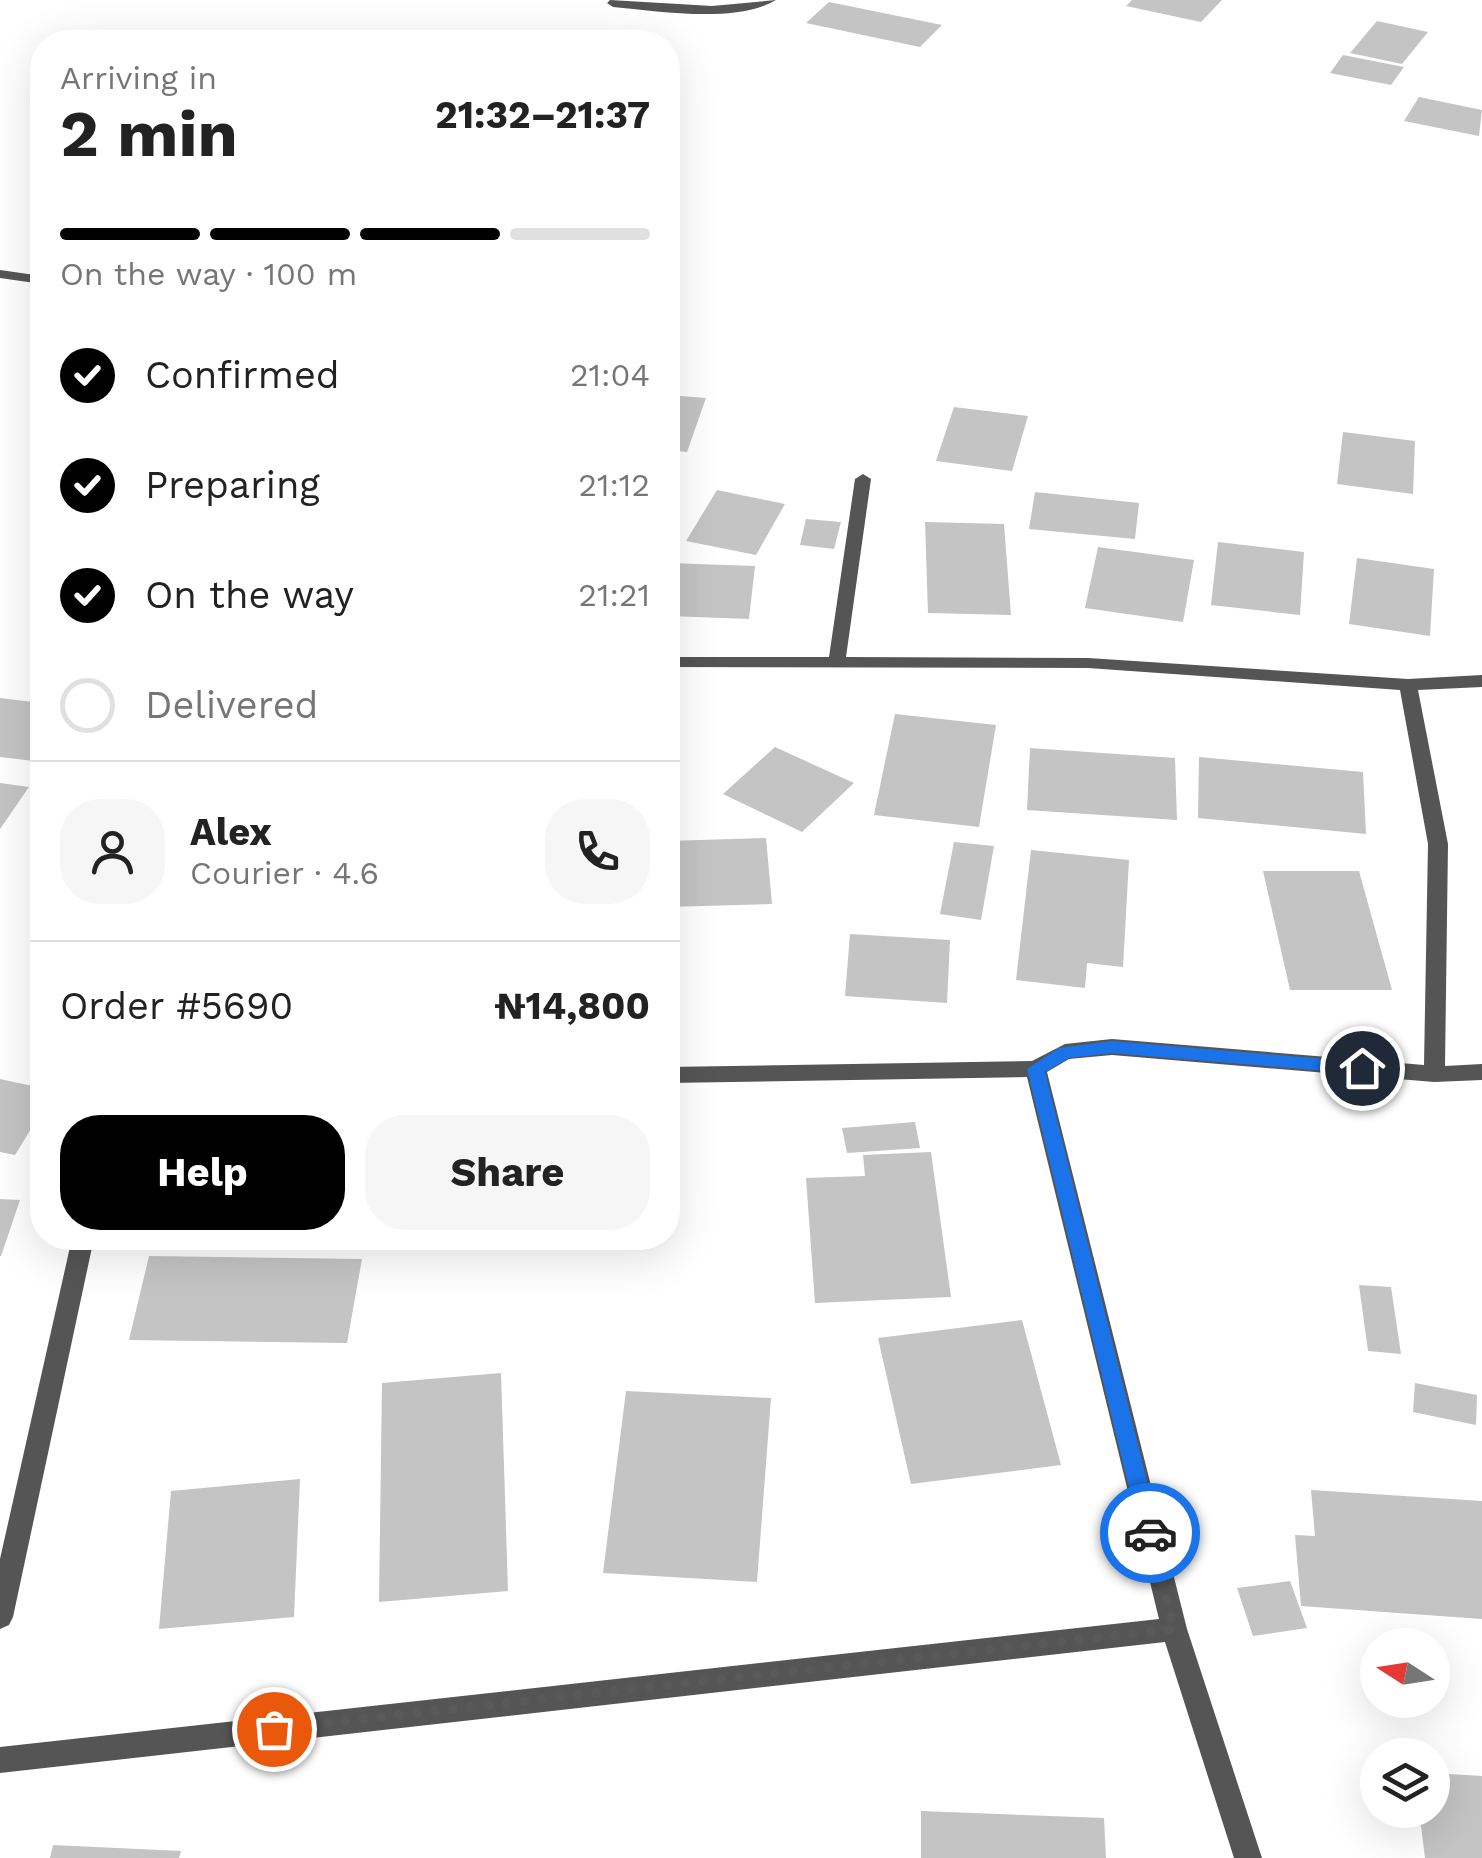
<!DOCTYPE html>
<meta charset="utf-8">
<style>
:root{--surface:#fff;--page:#f6f6f6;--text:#222;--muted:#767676;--line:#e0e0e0;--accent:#000}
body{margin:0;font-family:"Work Sans",sans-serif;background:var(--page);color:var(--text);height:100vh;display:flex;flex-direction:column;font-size:38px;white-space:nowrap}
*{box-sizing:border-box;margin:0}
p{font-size:32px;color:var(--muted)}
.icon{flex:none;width:55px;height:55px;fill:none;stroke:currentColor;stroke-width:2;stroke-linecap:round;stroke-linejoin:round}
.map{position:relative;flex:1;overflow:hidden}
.panel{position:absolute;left:30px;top:30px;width:650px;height:1220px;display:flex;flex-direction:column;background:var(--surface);border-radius:40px;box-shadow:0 10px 40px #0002}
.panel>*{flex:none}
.needle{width:65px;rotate:282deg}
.fabs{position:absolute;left:1360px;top:1628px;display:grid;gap:20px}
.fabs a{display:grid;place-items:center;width:90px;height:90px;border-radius:50%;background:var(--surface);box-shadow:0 10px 40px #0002;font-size:50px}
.pin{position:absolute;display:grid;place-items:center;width:85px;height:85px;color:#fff;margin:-42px;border:5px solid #fff;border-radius:50%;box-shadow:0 2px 10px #0007}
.courier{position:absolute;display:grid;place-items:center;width:100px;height:100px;margin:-50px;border:8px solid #1a73e8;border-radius:50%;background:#fff;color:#222;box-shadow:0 2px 12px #0007}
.overview em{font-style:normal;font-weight:700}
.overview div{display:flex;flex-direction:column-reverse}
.overview{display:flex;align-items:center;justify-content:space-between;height:170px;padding:0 30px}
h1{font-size:65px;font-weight:700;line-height:75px}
.bar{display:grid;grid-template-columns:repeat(4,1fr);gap:15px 10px;align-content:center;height:120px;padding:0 30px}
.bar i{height:12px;border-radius:8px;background:var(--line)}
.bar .current{background:var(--accent)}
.bar p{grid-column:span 4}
.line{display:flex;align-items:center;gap:25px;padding:0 30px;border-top:2px solid var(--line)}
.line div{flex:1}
.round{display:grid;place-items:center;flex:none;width:105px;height:105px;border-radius:40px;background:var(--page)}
ol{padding:0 30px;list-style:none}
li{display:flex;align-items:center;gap:30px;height:110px}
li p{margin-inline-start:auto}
li .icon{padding:10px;border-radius:50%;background:var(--accent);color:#fff;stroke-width:4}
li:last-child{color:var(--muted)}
li i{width:55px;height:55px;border:5px solid var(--line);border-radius:50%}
.cta{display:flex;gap:20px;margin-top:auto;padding:20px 30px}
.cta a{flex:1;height:115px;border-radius:40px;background:var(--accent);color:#fff;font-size:40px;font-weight:700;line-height:115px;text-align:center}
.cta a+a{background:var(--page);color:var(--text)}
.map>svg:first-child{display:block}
.building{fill:#c4c4c4}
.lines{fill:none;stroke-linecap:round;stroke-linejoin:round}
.street{fill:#555;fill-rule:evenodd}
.route{fill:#1a73e8}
.done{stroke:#595959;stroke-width:10;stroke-dasharray:0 18}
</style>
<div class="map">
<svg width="1482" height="1858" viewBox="0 0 1482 1858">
<rect width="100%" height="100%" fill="#fff"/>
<path class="building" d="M1132,0H1222L1201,22L1126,6Z
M829,2L942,25L920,47L806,23Z
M1377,21L1428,32L1402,64L1350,53Z
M1343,55L1404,67L1391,85L1330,73Z
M1419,97L1482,110L1479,136L1404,121Z
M668,395L706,398L687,452L668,450Z
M954,407L1028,416L1012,471L936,461Z
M1343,432L1415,441L1413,494L1337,484Z
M717,490L785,504L756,555L686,541Z
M1035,492L1139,503L1135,539L1029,529Z
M806,519L841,522L834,549L800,545Z
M925,522L1004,524L1011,615L928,613Z
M1218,542L1304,552L1300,615L1211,605Z
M1098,547L1194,560L1183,622L1085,608Z
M1357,558L1434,569L1430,636L1349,624Z
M668,563L755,566L749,619L668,616Z
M0,698L42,703V762L0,757Z
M895,714L996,725L979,827L874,815Z
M775,747L854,783L802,832L723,794Z
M1030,748L1175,758L1177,820L1027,810Z
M1199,757L1363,772L1366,834L1198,818Z
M0,783L29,787L0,829Z
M766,838L772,904L668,907V841Z
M954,842L994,846L981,920L940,914Z
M1031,850L1129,860L1123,967L1087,963L1085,988L1016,980Z
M1263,871H1359L1392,990H1290Z
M850,934L950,940L947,1003L845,996Z
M0,1079L42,1088V1111L15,1155L0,1152Z
M915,1122L920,1148L847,1153L842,1128Z
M931,1152L951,1297L815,1303L806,1178L865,1176L863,1155Z
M0,1199L20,1200L1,1256H0Z
M149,1256L362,1259L347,1343L129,1340Z
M1359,1285L1391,1287L1401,1354L1368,1351Z
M1022,1320L1061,1465L911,1484L878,1338Z
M501,1373L508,1591L379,1602L382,1383Z
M1415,1383L1477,1395L1476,1425L1413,1412Z
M626,1391L771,1398L757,1582L603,1573Z
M300,1479L294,1617L159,1629L171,1491Z
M1311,1490L1482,1501V1619L1301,1606L1295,1535L1315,1536Z
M1290,1581L1307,1628L1253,1636L1237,1588Z
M1432,1773L1482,1776V1858H1425L1419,1810H1432Z
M921,1811L1104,1818L1106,1858H921Z
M53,1845L181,1851L179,1858H50Z"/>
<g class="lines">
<path class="street" d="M610,0L712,6L776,0C735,24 659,11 613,7L607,3Z
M0,270L42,276V284L0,278Z
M863,474L871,479L846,657L1088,658L1408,679L1482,675V687L1418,690L1448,844L1445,1066L1482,1064V1080L1434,1082L1112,1055L1069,1059L1047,1072L1187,1629L1262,1858H1234L1165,1642L0,1773V1747L1159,1619L1027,1077L668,1083V1067L1032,1061L1065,1044L1112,1039L1424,1065L1428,844L1400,690L1088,668L668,667V657H829L855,479Z
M72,1238H94L13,1617L9,1625L0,1629V1559Z"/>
</g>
<path class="route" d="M1112,1041L1362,1062L1371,1068L1362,1074L1112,1053L1069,1058L1045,1072L1160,1533L1150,1542L1140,1533L1027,1069L1059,1048Z"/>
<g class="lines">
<path class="done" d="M274,1729L1174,1629L1150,1533"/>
</g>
</svg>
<div class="fabs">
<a><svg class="needle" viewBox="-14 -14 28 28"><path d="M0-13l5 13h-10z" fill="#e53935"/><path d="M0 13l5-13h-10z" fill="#767676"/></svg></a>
<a><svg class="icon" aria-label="layers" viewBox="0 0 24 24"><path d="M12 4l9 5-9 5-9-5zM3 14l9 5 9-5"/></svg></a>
</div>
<div class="pin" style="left:274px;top:1729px;background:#ea580c"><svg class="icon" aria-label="bag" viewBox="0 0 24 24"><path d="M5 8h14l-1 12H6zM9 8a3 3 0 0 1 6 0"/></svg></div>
<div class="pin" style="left:1362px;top:1068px;background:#1f2937"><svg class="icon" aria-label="home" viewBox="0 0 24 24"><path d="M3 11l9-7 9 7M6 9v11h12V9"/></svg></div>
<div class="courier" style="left:1150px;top:1533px"><svg class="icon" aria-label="car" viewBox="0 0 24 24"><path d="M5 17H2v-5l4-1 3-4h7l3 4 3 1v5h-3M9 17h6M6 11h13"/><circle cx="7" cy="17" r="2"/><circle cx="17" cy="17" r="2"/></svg></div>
<section class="panel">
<div class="overview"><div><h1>2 min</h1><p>Arriving in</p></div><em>21:32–21:37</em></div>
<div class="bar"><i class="current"></i><i class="current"></i><i class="current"></i><i></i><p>On the way · 100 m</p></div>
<ol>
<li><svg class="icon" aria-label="check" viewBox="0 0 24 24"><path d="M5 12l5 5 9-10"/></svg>Confirmed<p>21:04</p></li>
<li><svg class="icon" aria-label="check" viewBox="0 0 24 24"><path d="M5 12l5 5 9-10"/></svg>Preparing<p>21:12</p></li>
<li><svg class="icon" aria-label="check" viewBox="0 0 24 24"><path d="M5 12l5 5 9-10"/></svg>On the way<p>21:21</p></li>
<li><i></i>Delivered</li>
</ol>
<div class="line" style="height:180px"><a class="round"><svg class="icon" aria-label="person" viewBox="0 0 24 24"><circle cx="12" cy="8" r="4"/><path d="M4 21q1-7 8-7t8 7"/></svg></a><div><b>Alex</b><p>Courier · 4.6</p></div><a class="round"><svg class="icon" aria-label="phone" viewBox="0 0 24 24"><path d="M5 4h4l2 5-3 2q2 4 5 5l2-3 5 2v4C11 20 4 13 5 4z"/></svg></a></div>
<div class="line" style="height:130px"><div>Order #5690</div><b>₦14,800</b></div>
<div class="cta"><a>Help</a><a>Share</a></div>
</section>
</div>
